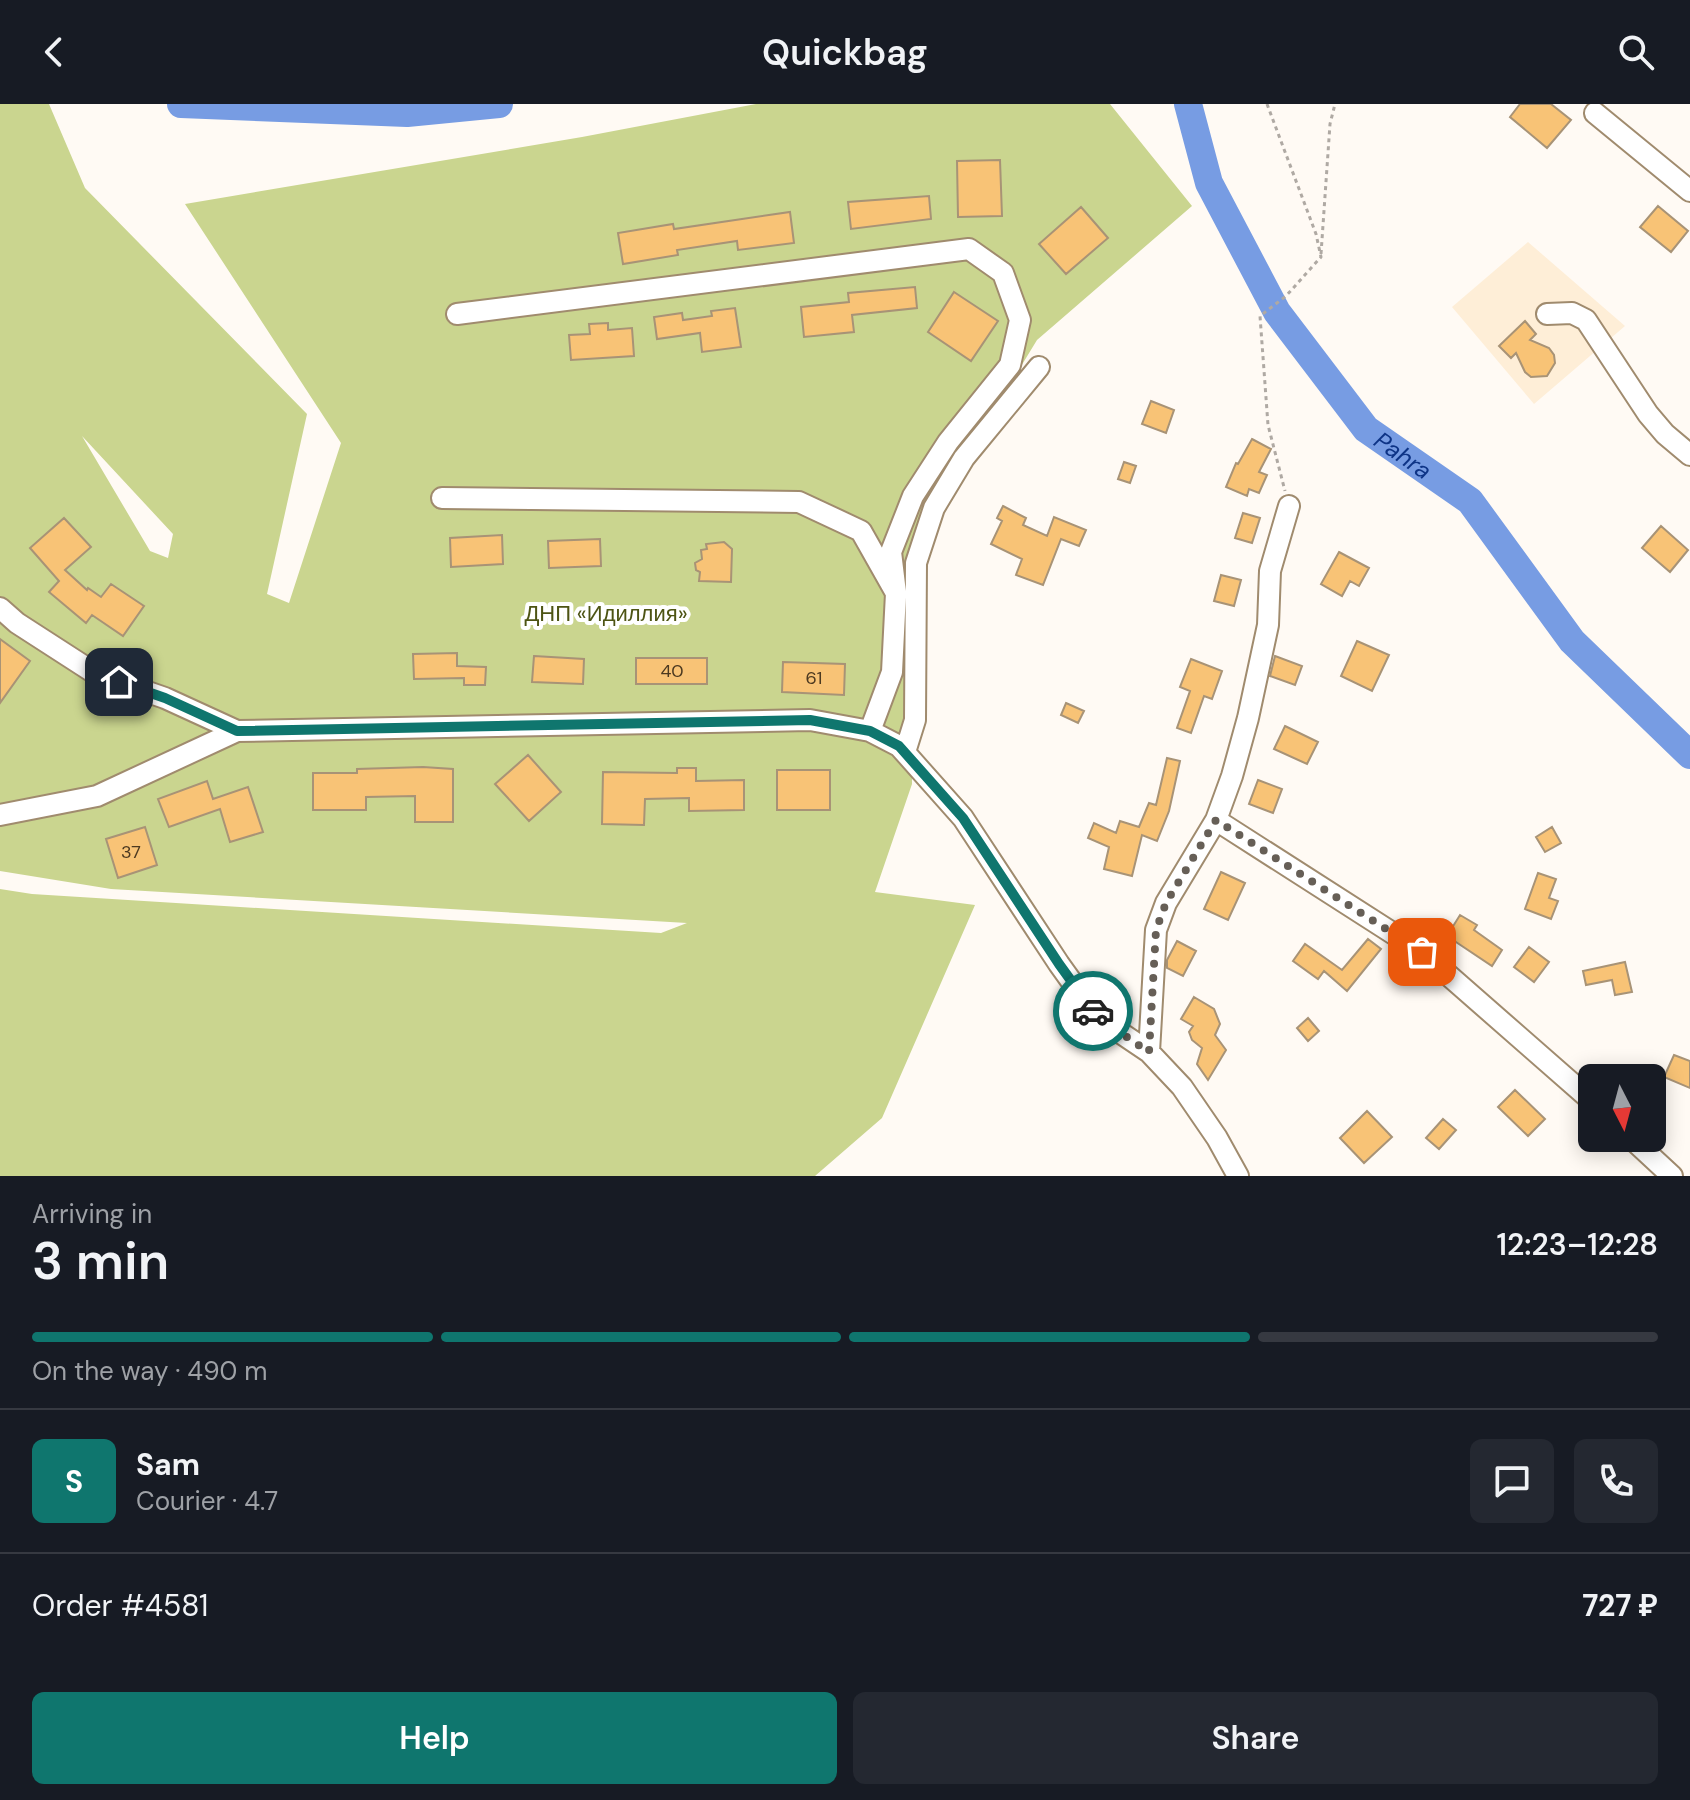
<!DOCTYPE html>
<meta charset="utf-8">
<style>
:root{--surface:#171b24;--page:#242831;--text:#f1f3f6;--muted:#9ea1a6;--line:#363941;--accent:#0f766e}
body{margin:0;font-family:"DM Sans",sans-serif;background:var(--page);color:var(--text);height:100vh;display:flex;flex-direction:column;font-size:30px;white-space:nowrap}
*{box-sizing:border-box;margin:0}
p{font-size:26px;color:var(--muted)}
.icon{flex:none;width:44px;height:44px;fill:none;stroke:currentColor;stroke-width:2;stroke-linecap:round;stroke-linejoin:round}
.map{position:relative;height:1072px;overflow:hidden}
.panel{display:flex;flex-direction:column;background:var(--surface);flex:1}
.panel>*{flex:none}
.needle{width:52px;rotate:174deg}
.controls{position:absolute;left:1578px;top:960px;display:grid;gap:16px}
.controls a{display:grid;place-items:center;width:88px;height:88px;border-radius:12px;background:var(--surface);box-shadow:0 4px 20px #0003;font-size:40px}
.pin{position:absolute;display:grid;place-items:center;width:68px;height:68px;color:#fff;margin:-34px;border-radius:16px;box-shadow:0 4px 12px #0006}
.courier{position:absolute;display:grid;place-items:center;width:80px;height:80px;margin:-40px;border:6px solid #0f766e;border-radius:50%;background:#fff;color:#222;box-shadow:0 2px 10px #0007}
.headline em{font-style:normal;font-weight:600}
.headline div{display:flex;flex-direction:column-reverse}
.headline{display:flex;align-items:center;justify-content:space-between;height:136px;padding:0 32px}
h1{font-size:52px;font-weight:600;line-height:60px}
.bar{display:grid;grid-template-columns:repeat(4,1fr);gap:12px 8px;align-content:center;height:96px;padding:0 32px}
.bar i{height:10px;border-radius:6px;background:var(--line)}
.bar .current{background:var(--accent)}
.bar p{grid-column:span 4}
.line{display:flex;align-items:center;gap:20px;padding:0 32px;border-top:2px solid var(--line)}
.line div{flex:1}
.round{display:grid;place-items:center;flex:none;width:84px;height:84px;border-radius:12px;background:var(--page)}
.action{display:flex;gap:16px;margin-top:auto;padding:16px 32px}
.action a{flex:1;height:92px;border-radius:12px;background:var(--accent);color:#fff;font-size:32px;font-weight:600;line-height:92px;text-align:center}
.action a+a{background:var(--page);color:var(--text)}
header{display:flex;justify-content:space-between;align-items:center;height:104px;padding:0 32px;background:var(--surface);font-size:36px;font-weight:600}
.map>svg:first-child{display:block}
.built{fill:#feeed7}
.green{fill:#cad58f;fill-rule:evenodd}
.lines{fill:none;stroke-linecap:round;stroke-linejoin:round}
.river{stroke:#779ce3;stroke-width:28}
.building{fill:#f8c376;stroke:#a89376;stroke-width:2}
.minor-casing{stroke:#a08b6e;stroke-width:24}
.path{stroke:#afa9a3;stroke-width:3;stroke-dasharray:4 4;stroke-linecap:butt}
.minor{stroke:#fff;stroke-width:20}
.done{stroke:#665f57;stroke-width:8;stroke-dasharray:0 14.4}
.route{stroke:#0f766e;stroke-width:10}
.labels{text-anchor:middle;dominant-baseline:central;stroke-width:8;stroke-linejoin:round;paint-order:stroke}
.number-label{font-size:18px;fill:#4c3920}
.park-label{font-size:22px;fill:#4d5414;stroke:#fff}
.water-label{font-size:24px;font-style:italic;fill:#0e3486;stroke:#fff}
</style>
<header><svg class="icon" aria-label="back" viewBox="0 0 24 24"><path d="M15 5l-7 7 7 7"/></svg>Quickbag<svg class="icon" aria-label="search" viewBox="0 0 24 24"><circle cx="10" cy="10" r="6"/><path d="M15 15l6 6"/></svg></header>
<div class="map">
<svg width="1690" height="1072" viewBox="0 0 1690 1072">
<rect width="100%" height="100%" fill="#fffaf4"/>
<path class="built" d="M1528,138L1625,222L1534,300L1452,203Z"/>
<path class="green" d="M0,0H49L85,84L307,310L267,490L289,499L341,339L185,100L582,33L756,0H1110L1192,102L1037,236L910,445L912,680L875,788L975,801L882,1014L815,1072H0V785L32,790L661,829L687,819L111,785L0,767ZM82,332L173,430L168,454L150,447Z"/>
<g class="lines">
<g class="river">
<path d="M181,0L407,9L499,0"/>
<path id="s1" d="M1188,0L1209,79L1277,208L1366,325L1470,397L1572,537L1690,651"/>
</g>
</g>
<path class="building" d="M1520,0H1551L1571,16L1547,44L1510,13Z
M1000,56L1002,112L958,113L957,57Z
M929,92L931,115L851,125L848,98Z
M1658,102L1688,127L1671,148L1640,123Z
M1081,103L1108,134L1066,170L1039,140Z
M790,108L794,139L738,146L737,137L677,146L678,151L623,160L618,129L673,120L674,125Z
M915,183L917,204L852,211L854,228L804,233L801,203L849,198L848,189Z
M954,188L998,217L971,257L928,228Z
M735,204L741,243L702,248L700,229L657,235L654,213L682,209L683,216L712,212L711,207Z
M1525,217L1536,230L1530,236L1549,244L1554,251L1555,259L1547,272L1531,273L1525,268L1516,249L1511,254L1499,242Z
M608,219V226L632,224L634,252L571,256L569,231L590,230L589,220Z
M1151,297L1174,306L1166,329L1142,320Z
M1252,335L1271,345L1259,368L1267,371L1259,389L1249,385L1247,392L1226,383L1236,359L1238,360Z
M1124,358L1136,362L1130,379L1118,375Z
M1003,402L1026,414L1023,421L1047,432L1054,413L1086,426L1079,442L1061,435L1043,481L1016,471L1022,455L991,440L1002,417L997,414Z
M1243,409L1260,414L1252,439L1235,434Z
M64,414L91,443L65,466L87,486L88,484L101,493L111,480L144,502L123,532L92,511L86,519L49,488L59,477L30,444Z
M1661,422L1688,446L1670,468L1642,444Z
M502,431L503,460L451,463L450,434Z
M600,435L601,462L549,464L548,437Z
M724,438L732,445L731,478L699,477L700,468L696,466L695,459L702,455L701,446L707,445L706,440Z
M1339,448L1369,464L1359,482L1350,477L1342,492L1321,480Z
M1221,471L1241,476L1234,502L1214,497Z
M0,535L30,557L0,599Z
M1357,537L1389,551L1372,587L1341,572Z
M457,549V562L486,563L485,581H464V574L414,575L413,550Z
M534,552L584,555L583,580L532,578Z
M1275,552L1302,562L1295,581L1270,572Z
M636,554H707V580H636Z
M1191,555L1222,567L1212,595L1204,592L1191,629L1177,624L1190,587L1180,583Z
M783,558L845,560L844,591L782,588Z
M1066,599L1084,607L1078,619L1061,611Z
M1285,622L1318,638L1307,660L1274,645Z
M528,651L561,688L529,717L495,680Z
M1167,654L1180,657L1169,707L1157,737L1142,731L1132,772L1104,765L1109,743L1088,734L1094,719L1116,729L1120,717L1139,723L1149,699L1156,701Z
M423,663L453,665V718H415V692L366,693V706H313V669H357V665Z
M677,664H696V677L744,676V706L689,707V694L645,695L644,721L602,720L603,668L677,669Z
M777,666H830V706H777Z
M1258,676L1282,685L1273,709L1249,700Z
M207,677L213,695L248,683L263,728L230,738L220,705L169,723L158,695Z
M145,723L157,761L118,774L106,735Z
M1552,723L1561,739L1545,748L1536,733Z
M1221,768L1245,779L1228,816L1204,805Z
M1538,769L1556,775L1549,794L1558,797L1551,815L1525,805Z
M1460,811L1477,821L1474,826L1502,846L1492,862L1447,832Z
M1368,835L1381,845L1347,887L1324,867L1318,875L1293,857L1305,840L1342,866Z
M1177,837L1196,847L1183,872L1167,864V856Z
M1529,843L1549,858L1534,878L1514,863Z
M1625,858L1632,888L1615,891L1612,876L1586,881L1583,867Z
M1194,893L1214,905L1220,920L1215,931L1226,946L1208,976L1197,960L1202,944L1192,936L1189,928L1193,922L1181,915Z
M1308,914L1319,927L1308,937L1297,924Z
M1674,951L1690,957V984L1664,973Z
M1515,986L1545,1015L1528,1032L1498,1003Z
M1367,1007L1392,1033L1364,1059L1340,1034Z
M1443,1015L1456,1026L1439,1045L1426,1034Z"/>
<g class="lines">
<g class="minor-casing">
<path id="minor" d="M1595,9L1690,87
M457,210L969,145L1003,169L1020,216L1010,261L948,338L913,392L891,448L896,489
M1547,210L1572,209L1586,216L1648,310L1665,330L1690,351
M442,394L799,398L861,427L896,489L892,568L870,627
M0,504L17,519L96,570L165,594L237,627
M905,648L915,616L916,459L934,404L964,354L1039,263
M0,711L97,692L237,627L810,616L870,627L899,642L963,714L1059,860L1097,913L1149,948L1182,983L1217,1034L1238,1072
M1216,716L1422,848L1592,997
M1149,948L1156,826L1166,799L1216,716L1232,672L1248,614L1268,521L1270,467L1289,402
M1631,1034L1672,1072"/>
</g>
<path class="path" d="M1267,0L1316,130L1321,153L1286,192L1260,212L1268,321L1285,387
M1321,150L1330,20L1335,0"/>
<use href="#minor" class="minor"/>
</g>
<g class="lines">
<path class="done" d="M1093,907L1097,913L1149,948L1156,826L1166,799L1216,716L1422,848"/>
<path class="route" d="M119,578L165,594L237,627L810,616L870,627L899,642L963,714L1059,860L1093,907"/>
</g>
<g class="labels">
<g class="number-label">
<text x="672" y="567">40</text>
<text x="814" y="574">61</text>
<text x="131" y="748">37</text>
</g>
<g class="park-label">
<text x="606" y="509">ДНП «Идиллия»</text>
</g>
<g class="water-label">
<text stroke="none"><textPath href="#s1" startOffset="420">Pahra</textPath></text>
</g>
</g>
</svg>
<div class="controls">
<a><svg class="needle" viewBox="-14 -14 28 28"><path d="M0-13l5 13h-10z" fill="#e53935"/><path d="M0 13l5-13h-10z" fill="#9ea1a6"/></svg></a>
</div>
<div class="pin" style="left:1422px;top:848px;background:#ea580c"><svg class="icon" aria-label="bag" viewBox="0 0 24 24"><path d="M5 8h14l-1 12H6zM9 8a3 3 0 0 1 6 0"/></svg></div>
<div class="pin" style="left:119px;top:578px;background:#1f2937"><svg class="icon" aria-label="home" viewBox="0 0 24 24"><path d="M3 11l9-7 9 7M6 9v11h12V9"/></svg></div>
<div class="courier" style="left:1093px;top:907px"><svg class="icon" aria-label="car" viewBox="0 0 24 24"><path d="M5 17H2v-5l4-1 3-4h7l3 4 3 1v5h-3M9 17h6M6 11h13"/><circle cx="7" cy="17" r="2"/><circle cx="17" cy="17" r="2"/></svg></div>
</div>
<section class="panel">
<div class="headline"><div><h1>3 min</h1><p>Arriving in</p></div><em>12:23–12:28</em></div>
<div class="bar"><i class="current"></i><i class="current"></i><i class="current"></i><i></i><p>On the way · 490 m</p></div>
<div class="line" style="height:144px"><b class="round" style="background:var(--accent);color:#fff">S</b><div><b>Sam</b><p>Courier · 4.7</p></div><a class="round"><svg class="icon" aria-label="chat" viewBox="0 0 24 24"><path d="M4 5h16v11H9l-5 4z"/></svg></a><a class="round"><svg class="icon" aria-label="phone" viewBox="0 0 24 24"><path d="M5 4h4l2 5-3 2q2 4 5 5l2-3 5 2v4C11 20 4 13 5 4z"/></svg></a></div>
<div class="line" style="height:104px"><div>Order #4581</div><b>727 ₽</b></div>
<div class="action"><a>Help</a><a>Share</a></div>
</section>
